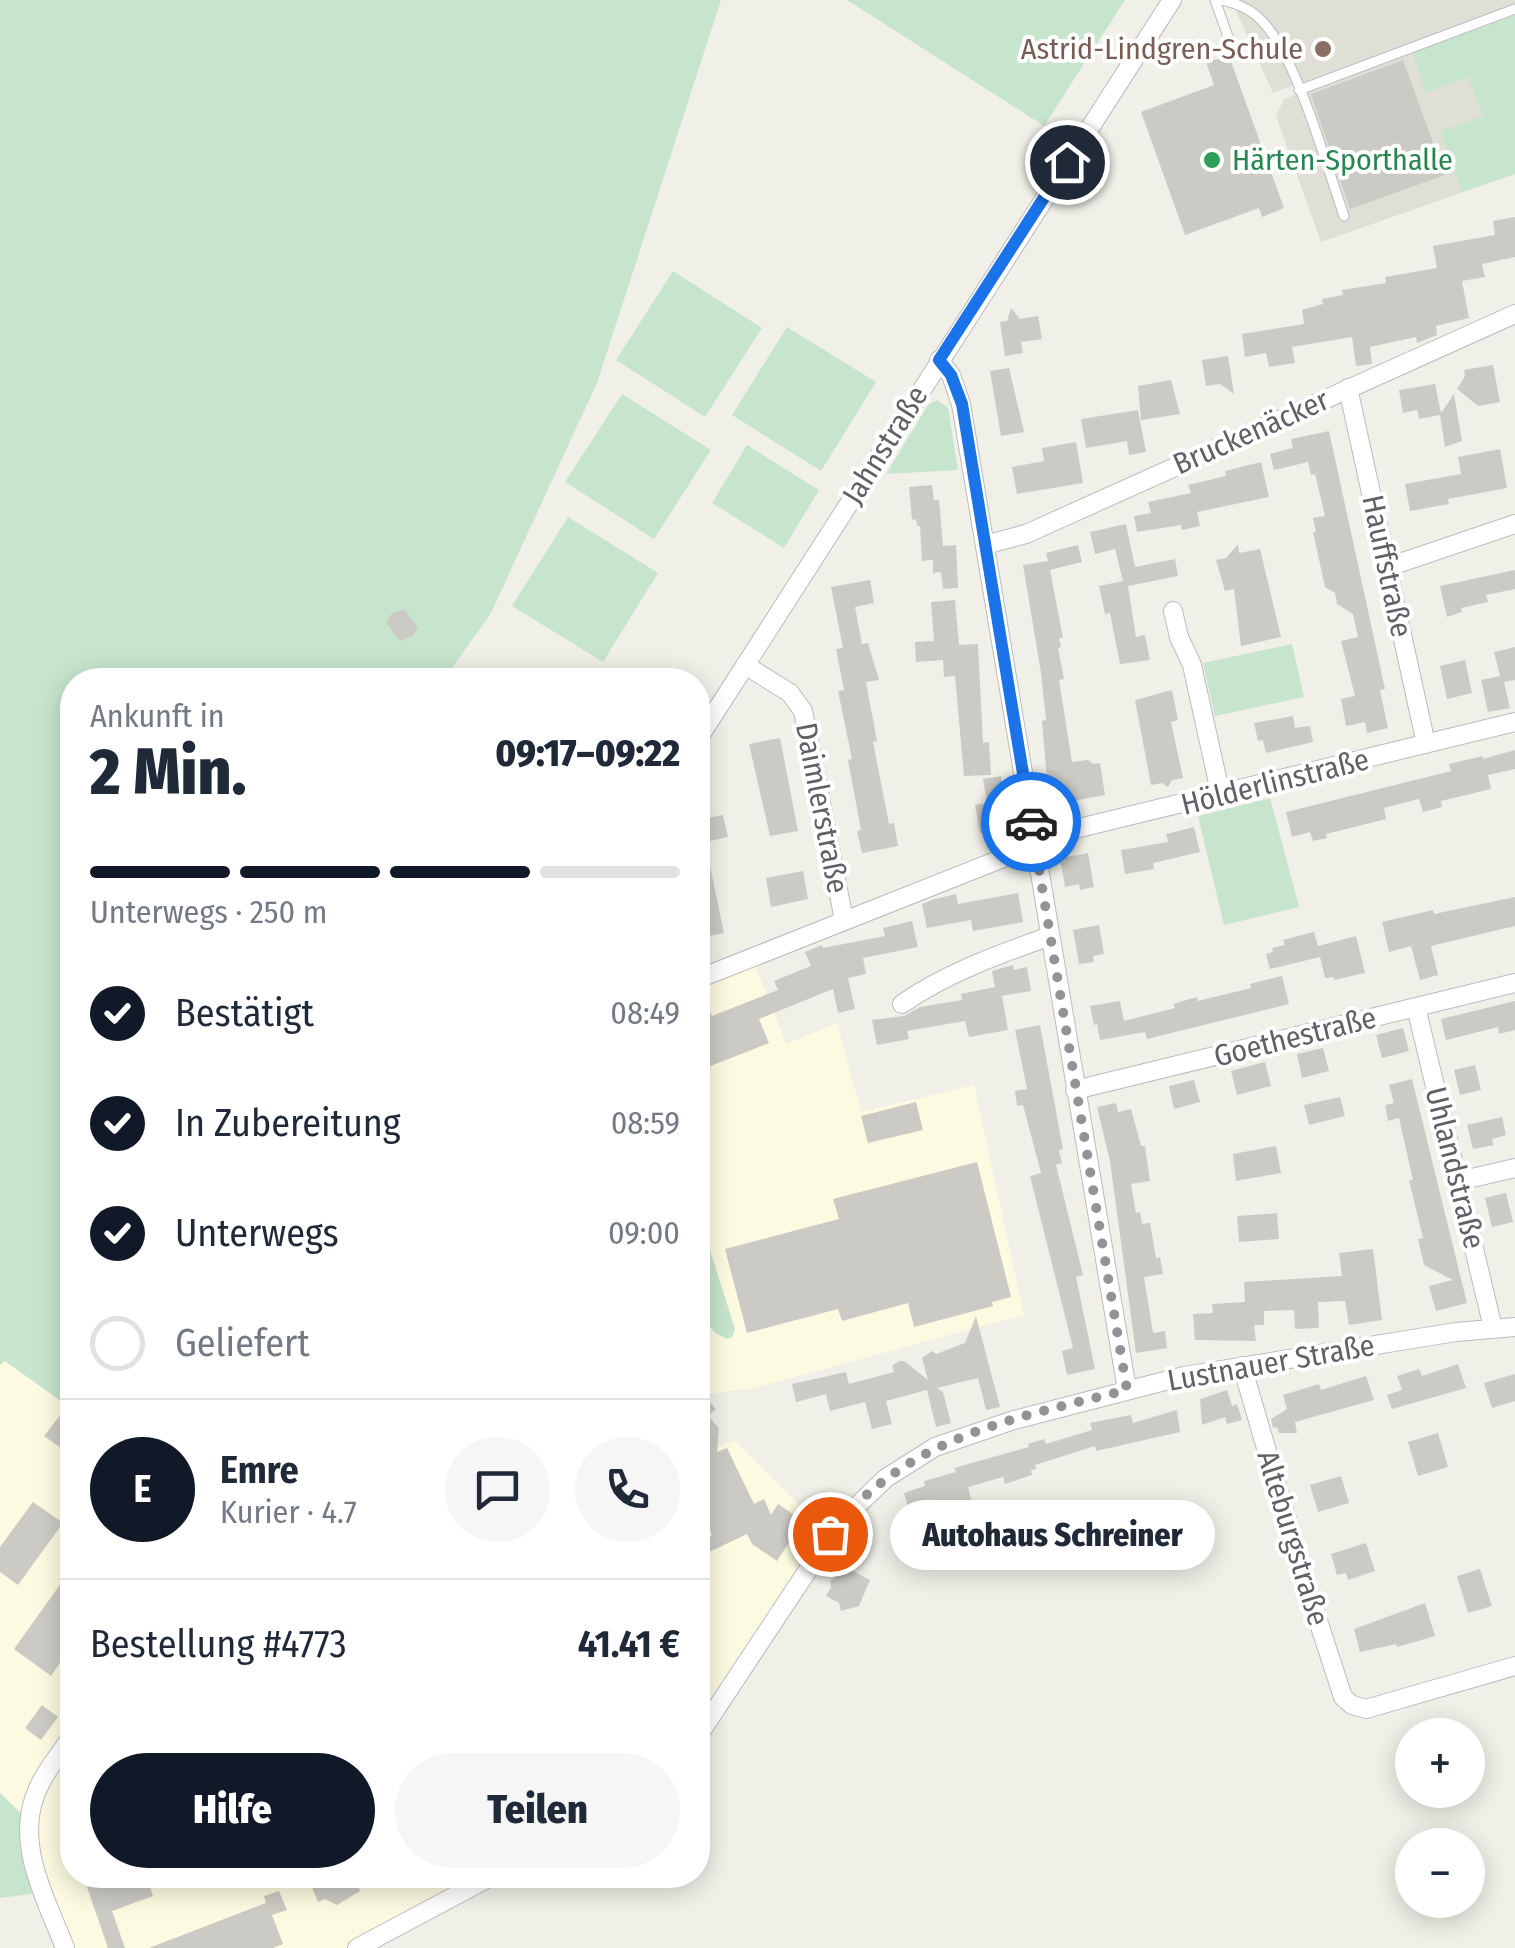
<!DOCTYPE html>
<html lang="de">
<meta charset="utf-8">
<style>
:root{--surface:#fff;--page:#f6f6f7;--text:#1f2937;--muted:#747a83;--line:#e0e1e3;--accent:#111827}
body{margin:0;font-family:"Fira Sans Condensed",sans-serif;background:var(--page);color:var(--text);height:100vh;display:flex;flex-direction:column;font-size:38px;white-space:nowrap}
*{box-sizing:border-box;margin:0}
p{font-size:32px;color:var(--muted)}
.icon{flex:none;width:55px;height:55px;fill:none;stroke:currentColor;stroke-width:2;stroke-linecap:round;stroke-linejoin:round}
.map{position:relative;flex:1;overflow:hidden}
.sheet{position:absolute;left:60px;top:668px;width:650px;height:1220px;display:flex;flex-direction:column;background:var(--surface);border-radius:40px;box-shadow:0 5px 25px #0003}
.sheet>*{flex:none}
.buttons{position:absolute;left:1395px;top:1718px;display:grid;gap:20px}
.buttons a{display:grid;place-items:center;width:90px;height:90px;border-radius:50%;background:var(--surface);box-shadow:0 5px 25px #0003;font-size:50px}
.pin{position:absolute;display:grid;place-items:center;width:85px;height:85px;color:#fff;margin:-42px;border:5px solid #fff;border-radius:50%;box-shadow:0 2px 10px #0007}
.courier{position:absolute;display:grid;place-items:center;width:100px;height:100px;margin:-50px;border:8px solid #1a73e8;border-radius:50%;background:#fff;color:#222;box-shadow:0 2px 12px #0007}
.bubble{position:absolute;height:70px;border-radius:35px;background:var(--surface);box-shadow:0 5px 25px #0003;font-size:32px;font-weight:800;line-height:70px;text-align:center}
.summary em{font-style:normal;font-weight:800}
.summary div{display:flex;flex-direction:column-reverse}
.summary{display:flex;align-items:center;justify-content:space-between;height:170px;padding:0 30px}
h1{font-size:65px;font-weight:800;line-height:75px}
.bar{display:grid;grid-template-columns:repeat(4,1fr);gap:15px 10px;align-content:center;height:120px;padding:0 30px}
.bar i{height:12px;border-radius:8px;background:var(--line)}
.bar .current{background:var(--accent)}
.bar p{grid-column:span 4}
.line{display:flex;align-items:center;gap:25px;padding:0 30px;border-top:2px solid var(--line)}
.line div{flex:1}
.round{display:grid;place-items:center;flex:none;width:105px;height:105px;border-radius:52px;background:var(--page)}
ol{padding:0 30px;list-style:none}
li{display:flex;align-items:center;gap:30px;height:110px}
li p{margin-inline-start:auto}
li .icon{padding:10px;border-radius:50%;background:var(--accent);color:#fff;stroke-width:4}
li:last-child{color:var(--muted)}
li i{width:55px;height:55px;border:5px solid var(--line);border-radius:50%}
.action{display:flex;gap:20px;margin-top:auto;padding:20px 30px}
.action a{flex:1;height:115px;border-radius:60px;background:var(--accent);color:#fff;font-size:40px;font-weight:800;line-height:115px;text-align:center}
.action a+a{background:var(--page);color:var(--text)}
.map>svg:first-child{display:block}
.commercial{fill:#fcfbe1}
.education{fill:#e0dfd6}
.green{fill:#c7e5cd}
.building{fill:#cccac4}
.lines{fill:none;stroke-linecap:round;stroke-linejoin:round}
.service-casing{stroke:#babbc0;stroke-width:11}
.minor-casing{stroke:#babbc0;stroke-width:20}
.service{stroke:#fff;stroke-width:9}
.minor{stroke:#fff;stroke-width:18}
.done{stroke:#929394;stroke-width:10;stroke-dasharray:0 18}
.route{stroke:#1a73e8;stroke-width:12}
.education-dot{fill:#8d6e63;stroke:#fff;stroke-width:4}
.leisure-dot{fill:#2e9e5b;stroke:#fff;stroke-width:4}
.labels{text-anchor:middle;dominant-baseline:central;stroke-width:8;stroke-linejoin:round;paint-order:stroke}
.education-label{font-size:30px;fill:#785e54;stroke:#fff;text-anchor:end}
.leisure-label{font-size:30px;fill:#27864d;stroke:#fff;text-anchor:start}
.street-label{font-size:30px;fill:#5f6167;stroke:#fff}
</style>
<div class="map">
<svg width="1515" height="1948" viewBox="0 0 1515 1948">
<rect width="100%" height="100%" fill="#f0f0e8"/>
<path class="commercial" d="M752,957L786,1044L837,1023L861,1112L974,1085L1024,1315L754,1388L707,1394L698,1383V979Z
M4,1361L72,1409V1875H494L357,1948H65L28,1820L0,1793V1365Z
M734,1440L830,1535L698,1736V1456Z"/>
<path class="education" d="M1231,0H1515V4L1273,93Z
M1515,15V174L1321,242L1276,116L1284,99Z"/>
<path class="green" d="M0,0H721L597,383L490,615L443,680H72V1409L5,1361L0,1365Z
M847,0H1125L1044,126Z
M1515,15V174L1462,192L1440,131L1483,116L1468,77L1426,93L1412,52Z
M673,271L762,328L705,417L616,360Z
M787,327L876,382L821,471L732,415Z
M622,394L711,450L654,539L565,482Z
M937,400L948,408L958,470L886,474L928,405Z
M747,445L819,490L784,548L712,503Z
M568,517L658,573L603,662L512,606Z
M1292,644L1304,697L1215,716L1203,663Z
M1270,798L1299,907L1224,925L1198,816Z
M710,1250L735,1329L732,1337L727,1339L715,1333L698,1313V1253Z
M0,1793L28,1820L44,1892L0,1898Z"/>
<path class="building" d="M1229,56L1284,208L1262,217L1259,208L1185,235L1141,112L1214,85L1206,62Z
M1403,60L1445,175L1350,209L1311,94Z
M1515,217V257L1482,264L1485,277L1462,281L1469,318L1436,326L1437,335L1417,343L1416,337L1370,347L1372,364L1356,366L1352,337L1292,347L1295,363L1269,367L1266,353L1245,357L1242,334L1304,324L1302,310L1323,304L1322,299L1343,295L1342,290L1386,283L1385,277L1437,268L1433,246L1495,235L1493,221Z
M1011,308L1020,319L1038,316L1042,339L1021,342L1023,353L1005,356L1000,322L1007,321Z
M1228,356L1234,394L1220,384L1206,386L1202,360Z
M1493,365L1500,402L1478,406L1457,389L1465,376L1464,370Z
M1009,368L1024,432L1001,436L990,371Z
M1171,380L1180,414L1141,420L1138,386Z
M1435,384L1441,413L1454,394L1462,441L1445,447L1440,415L1419,419L1417,410L1403,413L1399,390Z
M1138,410L1146,452L1129,455L1127,441L1086,448L1081,419Z
M1329,431L1385,689L1380,690L1388,728L1367,733L1365,722L1346,726L1341,699L1355,696L1341,641L1358,637L1353,614L1337,604L1335,593L1325,587L1313,532H1316L1313,518L1325,516L1315,474L1311,475L1308,462L1274,470L1270,454L1293,448L1291,439Z
M1076,442L1083,483L1017,494L1012,467L1044,461L1042,448Z
M1500,449L1507,488L1448,499L1449,504L1410,511L1405,484L1461,474L1458,457Z
M1261,462L1269,497L1197,512L1200,526L1182,530L1181,525L1137,532L1134,516L1151,513L1148,502L1191,493L1188,485L1226,476L1225,471Z
M932,485L934,500H939L943,546L956,545L958,588L943,589L941,572L933,573V560L922,561L920,526H917L916,519L912,520L909,487Z
M1126,524L1135,567L1175,559L1178,576L1128,586L1136,637L1145,635L1150,660L1120,664L1110,613L1105,614L1099,586L1123,581L1115,549L1095,554L1090,532Z
M1238,544L1239,553L1260,549L1281,637L1241,646L1234,589L1225,591L1216,560L1226,558Z
M1078,545L1082,562L1050,570L1063,638H1059L1061,647L1058,648L1064,679L1059,680L1072,762L1088,760L1093,764L1100,763L1105,795L1052,805L1046,768L1042,721L1046,720L1041,673L1023,565L1048,561L1046,553Z
M1515,570V589L1486,595L1488,602L1461,608L1462,612L1447,617L1440,586Z
M870,580L874,603L855,607L862,644L868,643L879,680L866,682L877,741L873,742L889,824L894,823L898,846L862,853L857,831L861,830L848,760L852,759L838,691L844,690L836,649L843,648L831,587Z
M955,600L959,645L978,644L983,743L989,742L991,775L964,776L955,676L944,677L943,660L916,662L915,642L934,641L931,602Z
M404,609L418,627L412,637L400,641L386,623L392,613Z
M1515,647V680L1504,682L1510,708L1488,712L1481,680L1500,676L1494,652Z
M1465,660L1472,693L1447,699L1440,666Z
M1172,690L1178,720L1171,722L1183,778L1172,780L1168,787L1162,783L1151,785L1135,700Z
M1293,716L1295,728L1310,726L1313,742L1266,753L1263,740L1258,741L1254,723Z
M780,738L798,831L770,836L749,744Z
M1515,750V769L1488,775L1491,789L1441,801L1442,807L1423,812L1419,799L1384,808L1386,819L1326,834L1327,838L1313,841L1310,832L1292,837L1286,812L1451,771L1449,764L1483,756V759Z
M1001,776L1007,829L980,833L975,805L987,803L983,779Z
M723,815L728,837L705,842L724,933L698,938V820Z
M1194,827L1200,852L1153,863L1154,869L1125,874L1121,850L1168,842L1166,834Z
M1088,853L1094,887L1080,890L1079,884L1065,887L1060,858Z
M803,871L808,899L771,907L766,878Z
M1018,893L1023,922L973,931L971,920L927,928L922,904L935,899L956,894L958,904Z
M1515,897V926L1431,946L1438,975L1420,980L1411,946L1389,952L1382,922L1433,910L1434,914Z
M912,921L918,947L863,958L866,974L848,978L855,1009L838,1013L833,989L759,1019L769,1043L698,1071V991H702L712,1016L778,990L774,981L811,966L805,952L822,945L823,948L885,936L883,928Z
M1099,925L1104,954L1093,956L1094,962L1079,964L1073,930Z
M1314,932L1318,946L1356,936L1365,973L1334,980L1333,977L1325,978L1320,957L1270,969L1266,954L1273,952L1272,948L1285,945L1283,940Z
M1013,965L1014,970L1027,967L1031,991L1002,996L1008,1030L969,1037L965,1021L907,1031L909,1039L877,1045L872,1020L904,1016L920,1007L962,1000L961,994L995,987L992,971Z
M1282,976L1289,1004L1147,1039L1145,1032L1100,1040L1097,1024L1094,1025L1090,1006L1120,1001L1124,1021L1175,1008L1173,1004L1197,997L1198,1001L1251,988L1250,984Z
M1515,1001V1030L1499,1034L1498,1027L1446,1040L1441,1019Z
M1040,1025L1063,1149L1059,1150L1062,1163L1056,1165L1083,1275L1076,1277L1095,1369L1067,1375L1062,1351L1073,1348L1030,1176L1041,1173L1023,1105L1017,1106L1015,1091L1027,1089L1015,1030Z
M1403,1028L1409,1051L1382,1058L1376,1035Z
M1323,1048L1329,1071L1302,1078L1297,1054Z
M1265,1062L1271,1086L1237,1095L1231,1071Z
M1475,1065L1481,1090L1460,1095L1454,1070Z
M1412,1079L1467,1303L1436,1311L1429,1286L1453,1280L1424,1265L1418,1239L1423,1238L1409,1180H1413L1399,1118L1388,1121L1385,1105L1394,1103L1389,1085Z
M1194,1080L1200,1102L1174,1109L1169,1086Z
M1340,1097L1345,1116L1309,1125L1304,1105Z
M916,1102L923,1130L868,1143L861,1116Z
M1116,1103L1118,1112L1131,1109L1141,1146H1145L1150,1181L1131,1184L1136,1213L1140,1212L1142,1224L1150,1223L1156,1258L1160,1257L1163,1274L1144,1277L1153,1333L1165,1331L1167,1348L1136,1353L1110,1161L1097,1107Z
M1502,1117L1506,1135L1492,1139L1494,1145L1473,1149L1467,1125Z
M1276,1146L1281,1173L1236,1181L1233,1154Z
M977,1162L1011,1297L992,1302L993,1306L914,1327L908,1303L842,1321L838,1309L747,1333L725,1249L839,1219L833,1199Z
M1506,1193L1513,1222L1492,1227L1485,1198Z
M1277,1213L1279,1239L1239,1242L1237,1216Z
M1373,1249L1382,1320L1349,1325L1345,1301L1318,1302L1319,1328L1295,1329L1294,1310L1264,1311V1325H1254L1256,1341L1195,1340L1193,1314L1213,1313L1212,1304L1245,1302L1244,1282L1342,1276L1339,1253Z
M976,1316L1000,1407L986,1410L978,1378L937,1388L943,1392L951,1423L936,1427L927,1390L886,1401L892,1424L872,1429L865,1402L830,1411L826,1394L796,1402L792,1384L846,1372L849,1384L894,1372L892,1366L899,1361H904L928,1380L922,1358L932,1351L936,1354L965,1343Z
M1458,1364L1466,1388L1392,1409L1387,1395L1402,1390L1397,1376L1419,1369L1422,1376Z
M1515,1374V1401L1492,1408L1484,1383Z
M1366,1376L1374,1400L1295,1422L1297,1433H1279L1277,1427L1273,1428L1271,1419L1287,1409L1283,1395L1319,1384L1321,1390Z
M698,1389L716,1409L708,1416L719,1428L717,1452L727,1448L754,1504L764,1499L771,1515L778,1504L803,1521L777,1561L752,1544L747,1534L703,1555L698,1544L712,1535L698,1504Z
M1227,1390L1232,1406L1237,1404L1242,1420L1227,1424L1225,1417L1202,1425L1200,1399Z
M1177,1410L1180,1432L1096,1451L1095,1446L1035,1465L1036,1469L1031,1470L1032,1475L1005,1484L1003,1477L968,1487L973,1507L957,1511L956,1508L912,1521L904,1493L925,1486L924,1481L956,1472L954,1468L1029,1447L1028,1444L1044,1439L1046,1444L1092,1430L1090,1423L1131,1415L1133,1423Z
M61,1414L72,1422V1433L61,1448L44,1436Z
M1438,1433L1448,1467L1418,1476L1408,1442Z
M1341,1476L1349,1503L1318,1512L1310,1485Z
M33,1502L63,1523L18,1585L0,1572V1547Z
M1366,1543L1375,1571L1348,1580L1346,1573L1337,1575L1331,1554Z
M842,1565L870,1580L859,1606L841,1611L839,1603L826,1596L831,1587L830,1581L835,1578Z
M72,1568V1646L51,1676L14,1649Z
M1480,1569L1492,1606L1468,1613L1457,1576Z
M1425,1603L1435,1636L1397,1647L1396,1644L1360,1652L1354,1629Z
M42,1705L58,1717L41,1740L25,1728Z
M122,1875H146L153,1896L112,1911L125,1948H108L87,1887Z
M307,1875H353L360,1891L337,1905L325,1899L318,1902Z
M279,1891L287,1910L272,1915L283,1944L273,1948H149L266,1903L264,1896Z"/>
<g class="lines">
<g class="service-casing">
<path id="service" d="M1215,0L1232,48
M1221,0C1237,3 1251,9 1262,21C1296,55 1327,167 1344,216
M1299,90L1515,9"/>
</g>
<g class="minor-casing">
<path id="minor" d="M939,360L951,375L961,404L1127,1390
M1348,388L1426,744
M985,545L1026,534L1515,314
M1388,567L1515,524
M1173,611L1179,637L1192,665L1221,796
M745,665L790,693L803,711L844,920
M698,739L1172,0
M1034,839L1515,722
M698,979L1036,845
M902,1004C946,973 1000,954 1050,936
M1416,1007L1493,1328
M1075,1090L1515,983
M1459,1181L1515,1168
M1242,1366L1305,1581L1343,1697L1352,1705L1366,1709L1515,1666
M698,1736L839,1523L886,1478L935,1447L1014,1420L1184,1376L1456,1332L1515,1327
M65,1948C47,1901 16,1847 35,1796C42,1775 60,1754 72,1736
M357,1948L494,1875"/>
</g>
<use href="#service" class="service"/>
<use href="#minor" class="minor"/>
</g>
<g class="lines">
<path class="done" d="M830,1534C907,1436 1012,1419 1127,1390L1031,822"/>
<path class="route" d="M1031,822L962,404L951,375L939,360L1067,162"/>
</g>
<circle class="education-dot" cx="1323" cy="49" r="10"/>
<circle class="leisure-dot" cx="1212" cy="160" r="10"/>
<g class="labels">
<g class="education-label">
<text x="1303" y="49">Astrid-Lindgren-Schule</text>
</g>
<g class="leisure-label">
<text x="1232" y="160">Härten-Sporthalle</text>
</g>
<g class="street-label">
<text transform="translate(1251 432) rotate(-24)">Bruckenäcker</text>
<text transform="translate(885 445) rotate(-58)">Jahnstraße</text>
<text transform="translate(1387 566) rotate(78)">Hauffstraße</text>
<text transform="translate(1275 782) rotate(-14)">Hölderlinstraße</text>
<text transform="translate(822 808) rotate(79)">Daimlerstraße</text>
<text transform="translate(1295 1037) rotate(-14)">Goethestraße</text>
<text transform="translate(1455 1168) rotate(76)">Uhlandstraße</text>
<text transform="translate(1271 1363) rotate(-10)">Lustnauer Straße</text>
<text transform="translate(1293 1538) rotate(73)">Alteburgstraße</text>
</g>
</g>
</svg>
<div class="buttons">
<a>+</a>
<a>−</a>
</div>
<div class="pin" style="left:830px;top:1534px;background:#ea580c"><svg class="icon" aria-label="bag" viewBox="0 0 24 24"><path d="M5 8h14l-1 12H6zM9 8a3 3 0 0 1 6 0"/></svg></div>
<div class="pin" style="left:1067px;top:162px;background:#1f2937"><svg class="icon" aria-label="home" viewBox="0 0 24 24"><path d="M3 11l9-7 9 7M6 9v11h12V9"/></svg></div>
<div class="courier" style="left:1031px;top:822px"><svg class="icon" aria-label="car" viewBox="0 0 24 24"><path d="M5 17H2v-5l4-1 3-4h7l3 4 3 1v5h-3M9 17h6M6 11h13"/><circle cx="7" cy="17" r="2"/><circle cx="17" cy="17" r="2"/></svg></div>
<div class="bubble" style="left:890px;top:1500px;width:325px">Autohaus Schreiner</div>
<section class="sheet">
<div class="summary"><div><h1>2 Min.</h1><p>Ankunft in</p></div><em>09:17–09:22</em></div>
<div class="bar"><i class="current"></i><i class="current"></i><i class="current"></i><i></i><p>Unterwegs · 250 m</p></div>
<ol>
<li><svg class="icon" aria-label="check" viewBox="0 0 24 24"><path d="M5 12l5 5 9-10"/></svg>Bestätigt<p>08:49</p></li>
<li><svg class="icon" aria-label="check" viewBox="0 0 24 24"><path d="M5 12l5 5 9-10"/></svg>In Zubereitung<p>08:59</p></li>
<li><svg class="icon" aria-label="check" viewBox="0 0 24 24"><path d="M5 12l5 5 9-10"/></svg>Unterwegs<p>09:00</p></li>
<li><i></i>Geliefert</li>
</ol>
<div class="line" style="height:180px"><b class="round" style="background:var(--accent);color:#fff">E</b><div><b>Emre</b><p>Kurier · 4.7</p></div><a class="round"><svg class="icon" aria-label="chat" viewBox="0 0 24 24"><path d="M4 5h16v11H9l-5 4z"/></svg></a><a class="round"><svg class="icon" aria-label="phone" viewBox="0 0 24 24"><path d="M5 4h4l2 5-3 2q2 4 5 5l2-3 5 2v4C11 20 4 13 5 4z"/></svg></a></div>
<div class="line" style="height:130px"><div>Bestellung #4773</div><b>41.41 €</b></div>
<div class="action"><a>Hilfe</a><a>Teilen</a></div>
</section>
</div>
